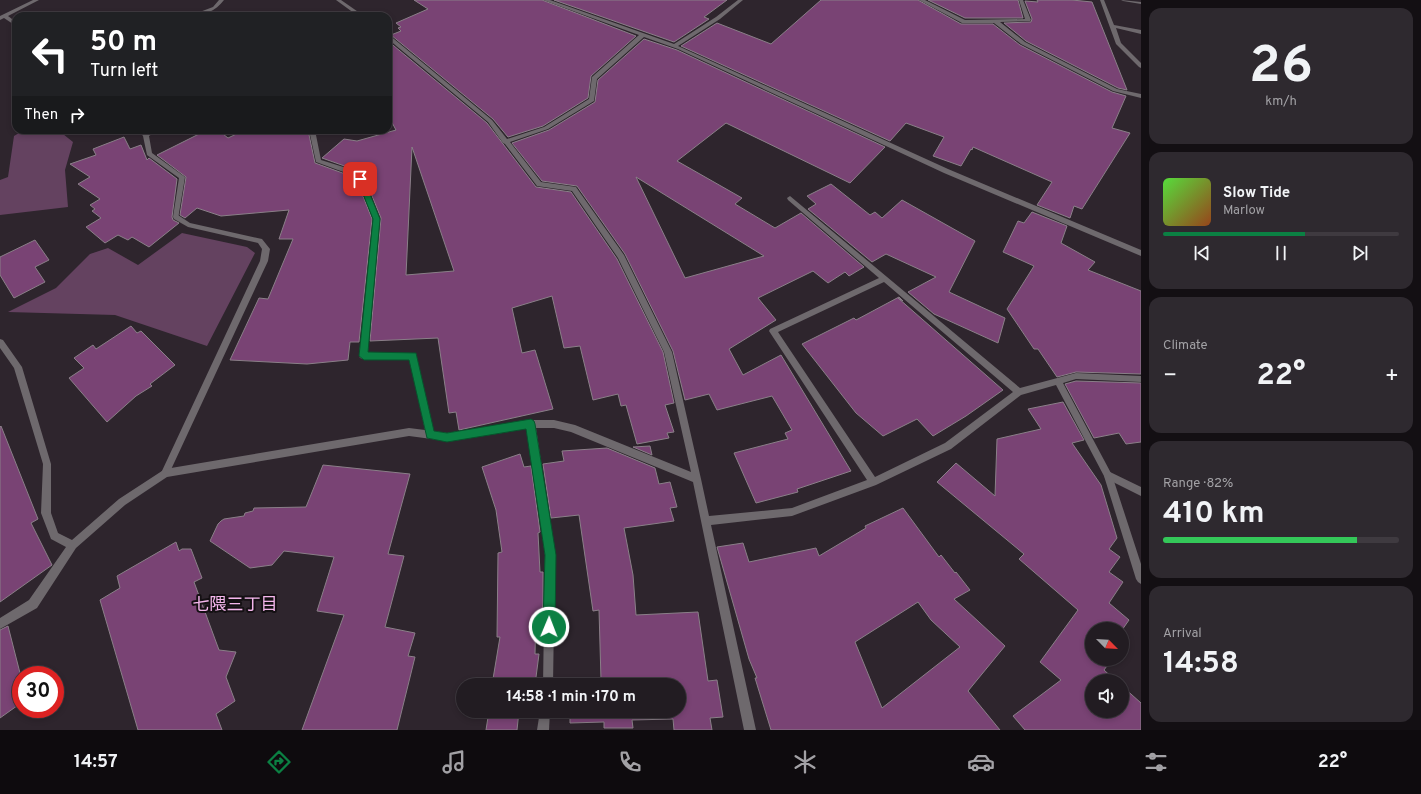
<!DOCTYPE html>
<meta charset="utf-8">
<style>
body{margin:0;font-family:Overpass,"Noto Sans JP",sans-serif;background:#2e292f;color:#f1f3f6;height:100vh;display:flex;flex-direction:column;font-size:15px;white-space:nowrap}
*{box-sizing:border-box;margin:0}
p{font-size:13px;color:#a2a1a5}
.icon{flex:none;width:22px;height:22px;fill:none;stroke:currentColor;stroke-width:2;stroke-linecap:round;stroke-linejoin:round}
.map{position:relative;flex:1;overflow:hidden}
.details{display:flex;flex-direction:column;gap:8px;padding:8px;background:#130f13;width:280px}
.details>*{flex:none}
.guide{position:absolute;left:12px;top:12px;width:380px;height:122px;border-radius:12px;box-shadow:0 2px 6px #0003,0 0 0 1px #3f3a40;background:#202124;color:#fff;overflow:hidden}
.needle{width:26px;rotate:114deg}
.fabs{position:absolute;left:1085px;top:622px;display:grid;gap:8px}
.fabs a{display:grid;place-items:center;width:44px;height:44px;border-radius:50%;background:#221c22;box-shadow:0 2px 6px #0003,0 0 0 1px #3f3a40;font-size:20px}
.speed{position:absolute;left:12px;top:666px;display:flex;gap:8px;font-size:20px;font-weight:700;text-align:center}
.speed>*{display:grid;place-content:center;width:52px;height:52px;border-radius:50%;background:#221c22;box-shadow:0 2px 6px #0003,0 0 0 1px #3f3a40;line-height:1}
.speed .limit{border:6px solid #d22;background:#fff;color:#111}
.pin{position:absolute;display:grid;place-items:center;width:34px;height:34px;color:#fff;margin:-17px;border-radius:8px;box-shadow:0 2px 6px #0006}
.me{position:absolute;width:44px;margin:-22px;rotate:1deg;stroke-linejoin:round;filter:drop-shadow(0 0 3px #0008)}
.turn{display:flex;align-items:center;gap:14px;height:84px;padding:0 12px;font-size:18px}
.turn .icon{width:52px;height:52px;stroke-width:2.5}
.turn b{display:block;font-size:28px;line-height:34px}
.then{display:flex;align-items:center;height:38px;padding:0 12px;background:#0003;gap:8px;font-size:15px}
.big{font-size:30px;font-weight:700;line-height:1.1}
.details .widget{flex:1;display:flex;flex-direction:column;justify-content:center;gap:6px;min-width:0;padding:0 14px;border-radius:12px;background:#2e292f}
.details .dial{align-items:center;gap:0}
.dial b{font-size:52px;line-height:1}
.song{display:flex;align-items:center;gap:12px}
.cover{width:48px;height:48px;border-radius:6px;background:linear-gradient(135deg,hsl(110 70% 55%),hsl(20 70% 35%))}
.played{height:4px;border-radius:2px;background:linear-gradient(90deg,#0b8043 60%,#3f3a40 60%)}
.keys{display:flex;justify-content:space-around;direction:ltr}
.heat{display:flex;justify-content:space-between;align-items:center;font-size:22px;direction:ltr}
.charge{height:6px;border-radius:3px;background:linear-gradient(90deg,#34c759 82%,#3f3a40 0)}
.trip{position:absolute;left:456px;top:678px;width:230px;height:40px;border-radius:20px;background:#221c22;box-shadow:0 2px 6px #0003,0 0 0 1px #3f3a40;font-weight:700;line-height:40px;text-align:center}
.menu{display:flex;height:64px;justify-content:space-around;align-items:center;background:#0e0b0e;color:#a2a1a5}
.menu .icon{width:28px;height:28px}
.menu .on{color:#0b8043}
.menu b{font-size:18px;color:#f1f3f6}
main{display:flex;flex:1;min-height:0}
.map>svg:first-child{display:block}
.green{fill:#644260}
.building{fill:#794374;stroke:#8a7f88;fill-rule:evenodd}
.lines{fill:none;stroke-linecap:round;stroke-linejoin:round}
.service{fill:#6e696d;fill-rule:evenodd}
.minor{fill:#6e696d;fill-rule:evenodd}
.route{fill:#0b8043;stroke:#07532c}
.labels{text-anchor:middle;stroke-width:4;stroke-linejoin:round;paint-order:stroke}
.near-neighbourhood-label{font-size:17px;fill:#f4b6ec;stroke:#141013}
</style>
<main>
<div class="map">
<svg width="1141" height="730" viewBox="0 0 1141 730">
<rect width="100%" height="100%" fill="#2e252d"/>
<g class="green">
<polygon points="24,130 58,130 73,142 65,170 68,207 0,215 0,180 8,177 14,136"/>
<polygon points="182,233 247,247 255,253 207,346 115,315 8,312 56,288 90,254 108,248 138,265"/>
</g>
<g class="building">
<polygon points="414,0 542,0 636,36 591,76 588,98 543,126 508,137 493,119 391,35 401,31 398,28 401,27 396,23 428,9"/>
<polygon points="554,0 727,0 704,17 709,19 674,42"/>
<polygon points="821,0 918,0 961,24 993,24 1020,45 1112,92 1126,96 1112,128 1130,133 1082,209 1074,206 1070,218 1037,205 1052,182 973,147 972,150 971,149 961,166 933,156 944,137 906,123 890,141 681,46 717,23 771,44"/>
<polygon points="928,0 1018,0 1023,18 965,18"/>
<polygon points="1037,0 1072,0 1092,2 1127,90 1118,88 1026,41 1004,23 1031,22 1032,19 1025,1 1038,2"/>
<path d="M644,39L677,50L885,147L850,183L726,123L677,161L742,198L735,204L775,228L801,213L864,267L849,276L845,272L828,283L813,271L758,298L776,320L729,349L743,375L781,355L851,471L797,489L798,492L756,503L734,453L788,439L785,433L792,430L772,396L717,410L709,394L685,400L673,351L625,254L577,186L542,181L512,143L549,130L595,102L598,80ZM636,177L764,256L685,278Z"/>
<path d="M388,41L487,123L536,187L571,192L617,259L663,352L674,403L665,405L674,432L667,433L669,438L637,444L626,405L621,406L618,394L593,400L580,346L564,348L552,296L512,308L522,353L535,350L553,409L459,430L456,412L449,413L438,338L370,341L381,218L364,176L353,169L322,158L344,139L357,141L396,130L388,115ZM412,147L454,271L406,275Z"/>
<polygon points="207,130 218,130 228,138 245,130 308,130 315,163 348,175 357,181 372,219 359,342 350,342 348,360 307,364 230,360 259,298 268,299 293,239 279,239 289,210 221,216 197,208 185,218 180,215 186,177 157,155"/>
<polygon points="124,137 130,149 141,145 147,160 149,158 177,179 172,217 173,220 179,223 149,247 132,237 128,240 118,235 105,243 86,227 101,218 92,211 95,209 90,205 100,199 78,184 90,177 70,164 96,155 93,149"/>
<polygon points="831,184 870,215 875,212 882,218 902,200 975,241 949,292 1005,318 998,343 934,314 908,292 936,277 886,254 872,262 808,209 816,204 807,196"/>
<polygon points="1032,212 1067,226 1061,243 1095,262 1088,270 1141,291 1141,374 1076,372 1057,377 1038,349 1034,349 1007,309 1034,266 1003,252 1018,221 1024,223"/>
<polygon points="35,240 49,260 35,267 45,282 14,298 0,275 0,257"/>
<polygon points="899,297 903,301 898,298 1003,390 966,416 933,436 917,419 883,436 856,413 802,344 854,318 856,320"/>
<polygon points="131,326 137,333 141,331 175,365 150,384 152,386 136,396 107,422 69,378 84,368 74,358 93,345 96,349"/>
<polygon points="1076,381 1141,383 1141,442 1126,444 1119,433 1094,438 1065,384"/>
<polygon points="1063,402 1084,440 1072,443 1101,485 1117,538 1109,549 1120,557 1109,572 1123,582 1109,603 1129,620 1122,630 1122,629 1092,629 1092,659 1112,659 1104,670 1116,681 1092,681 1092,711 1122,711 1122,686 1141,703 1141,730 1025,730 1013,716 1061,680 1040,662 1078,610 1019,559 1024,554 937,482 956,463 995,496 997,439 1041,429 1028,409"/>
<polygon points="1,426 38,519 31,523 52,565 0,602 0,427"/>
<polygon points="650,446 652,455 633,447"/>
<polygon points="607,448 655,468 659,484 670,482 677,507 670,508 674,521 624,528 633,575 636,615 698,612 708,681 717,680 723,717 710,718 712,730 674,730 673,719 632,720 633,728 604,728 604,722 570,723 570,711 679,711 679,685 570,685 570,683 582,683 584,680 601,680 599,610 593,611 579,515 551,518 543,464 564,461 562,451"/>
<polygon points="520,454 524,467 531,466 540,532 538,533 540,572 543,572 543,602 542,611 536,611 535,654 539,654 535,685 492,685 500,637 497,637 498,553 502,552 496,510 482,467"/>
<polygon points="323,465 410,474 388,554 404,556 385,627 415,633 408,656 415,657 397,730 302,730 344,615 317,611 334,557 284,551 272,565 250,568 210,541 218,524 221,521 224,519 244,516 245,513 253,511 254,508 306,507"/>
<path d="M903,508L939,557L941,555L955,573L956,572L970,590L954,599L1005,646L968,691L1000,730H771L755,678H757L749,659L717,547L743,543L749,562L816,548L819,556L866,528L865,526ZM918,602L931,620L960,647L882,708L855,642Z"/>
<polygon points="176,542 179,551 182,549 191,549 202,578 194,582 219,650 236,652 226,677 235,701 216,714 222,730 138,730 100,600 120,588 117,576"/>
<polygon points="8,626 21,677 21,703 0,718 0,630"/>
<polygon points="489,711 519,711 517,730 486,730"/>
</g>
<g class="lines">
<g class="service">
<path d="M219,0H224C216,11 203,16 189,16L213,7Z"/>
<polygon points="174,215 178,215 190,223 262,239 270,249 268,261 168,476 165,477 162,476 161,473 260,261 262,249 258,243 188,227 174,219"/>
<polygon points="1108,471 1141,487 1141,496 1105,478 1104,475 1105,472"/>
</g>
<g class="minor">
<polygon points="33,0 39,0 8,16 16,22 16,26 4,18 0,20 0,16"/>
<polygon points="336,0 341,0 364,16 358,16"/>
<path d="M543,0H550L674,44L716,17L738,0H743L720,19L678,46L948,169L1141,250V256L944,173L678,49L644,37L597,79L594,101L548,129L510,142L541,182L576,187L624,255L672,352L701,479L709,516L792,508L867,480L769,331L770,329L879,278L788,200L787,198L790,196L1020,388L1076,373L1141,376V382L1076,379L1063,383L1112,475L1141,564V584L1138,582L1136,579L1104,476L1056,385L1021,395L951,449L876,485L792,516L711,525L756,730H744L693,482L571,432L554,428H536L555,555L553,685H543L545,555L527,428L447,441L409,436L167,477L125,505L76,548L37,608L0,629V618L29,600L66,547L51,539L41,513L43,464L14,368L0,348V339L3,340L22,367L51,464V513L58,533L72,540L119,499L165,469L409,428L425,430L410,359H363L360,358L359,356L374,219L358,180L349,174L316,162L309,130H315L321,160L353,170L363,177L380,219L367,353L416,354L433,431L447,433L531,420H554L575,425L691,472L664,352L618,258L572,191L537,186L505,144L503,143L488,122L388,39V34L492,120L507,139L544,127L589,99L592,77L639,35ZM884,282L1013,392L945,443L875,477L778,332Z"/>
<polygon points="919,0 925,0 965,20 1025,19 1019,0 1023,0 1031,20 1030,21 1000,22 1025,42 1117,89 1141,94 1141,98 1113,91 1021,44 994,23 962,23"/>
<polygon points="1100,0 1104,0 1114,25 1141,30 1141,34 1116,28 1121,43 1141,63 1141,68 1139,67 1116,44"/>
<polygon points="1121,0 1141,2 1141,4 1123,1"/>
<polygon points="138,130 145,130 147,132 150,130 158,130 149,136 152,153 185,177 178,219 174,219 173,217 179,178 147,155 143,136"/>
<polygon points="540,711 550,711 549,730 537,730"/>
</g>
</g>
<polygon class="route" points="360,176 364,179 380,219 368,352 416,353 434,431 447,433 531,419 534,421 535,424 556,555 555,627 553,631 549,633 545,631 543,627 545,555 526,429 447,442 427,438 409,360 364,360 359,356 373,219 357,179"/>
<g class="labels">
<g class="near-neighbourhood-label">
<text x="235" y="610">七隈三丁目</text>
</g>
</g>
</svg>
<div class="fabs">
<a><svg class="needle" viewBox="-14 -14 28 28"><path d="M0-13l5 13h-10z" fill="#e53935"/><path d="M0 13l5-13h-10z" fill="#a2a1a5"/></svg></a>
<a><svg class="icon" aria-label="sound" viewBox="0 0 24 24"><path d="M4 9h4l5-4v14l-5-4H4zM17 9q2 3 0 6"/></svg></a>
</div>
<div class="speed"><div class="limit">30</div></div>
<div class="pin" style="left:360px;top:179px;background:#d93025"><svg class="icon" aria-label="arrive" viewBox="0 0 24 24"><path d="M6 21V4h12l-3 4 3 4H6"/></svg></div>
<svg class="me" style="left:549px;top:627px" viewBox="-20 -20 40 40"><circle r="17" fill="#0b8043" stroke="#fff" stroke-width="3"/><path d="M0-11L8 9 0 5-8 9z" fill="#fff"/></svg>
<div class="trip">14:58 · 1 min · 170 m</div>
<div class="guide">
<div class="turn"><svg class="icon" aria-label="left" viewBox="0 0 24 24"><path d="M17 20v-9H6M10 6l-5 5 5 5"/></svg><div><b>50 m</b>Turn left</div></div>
<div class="then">Then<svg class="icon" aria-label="right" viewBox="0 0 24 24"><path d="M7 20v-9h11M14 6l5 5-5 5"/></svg></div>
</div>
</div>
<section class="details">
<div class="widget dial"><b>26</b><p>km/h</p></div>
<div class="widget">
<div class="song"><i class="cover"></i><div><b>Slow Tide</b><p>Marlow</p></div></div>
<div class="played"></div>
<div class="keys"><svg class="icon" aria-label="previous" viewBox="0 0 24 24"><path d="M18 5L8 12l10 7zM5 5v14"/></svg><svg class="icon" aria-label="pause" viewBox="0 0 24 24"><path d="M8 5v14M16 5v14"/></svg><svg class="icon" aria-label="next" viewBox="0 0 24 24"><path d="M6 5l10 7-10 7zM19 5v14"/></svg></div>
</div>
<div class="widget"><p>Climate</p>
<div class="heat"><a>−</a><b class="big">22°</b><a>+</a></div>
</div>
<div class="widget"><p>Range · 82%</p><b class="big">410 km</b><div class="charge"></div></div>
<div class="widget"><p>Arrival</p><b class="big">14:58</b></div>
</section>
</main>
<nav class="menu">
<b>14:57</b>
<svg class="icon on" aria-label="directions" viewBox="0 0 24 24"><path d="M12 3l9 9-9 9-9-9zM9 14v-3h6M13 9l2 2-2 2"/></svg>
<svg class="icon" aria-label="music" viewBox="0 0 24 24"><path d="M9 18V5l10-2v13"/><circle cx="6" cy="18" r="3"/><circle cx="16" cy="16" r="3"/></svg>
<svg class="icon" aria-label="phone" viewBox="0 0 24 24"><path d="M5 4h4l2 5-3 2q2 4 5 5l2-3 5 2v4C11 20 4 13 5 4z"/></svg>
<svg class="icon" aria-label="climate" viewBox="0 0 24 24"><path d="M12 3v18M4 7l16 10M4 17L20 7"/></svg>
<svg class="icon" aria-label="car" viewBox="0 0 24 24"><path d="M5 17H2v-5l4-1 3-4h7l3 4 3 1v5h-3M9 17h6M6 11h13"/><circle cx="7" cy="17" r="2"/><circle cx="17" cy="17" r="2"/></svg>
<svg class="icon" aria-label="filters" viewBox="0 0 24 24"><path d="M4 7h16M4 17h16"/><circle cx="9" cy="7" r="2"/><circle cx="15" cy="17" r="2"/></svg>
<b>22°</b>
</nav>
